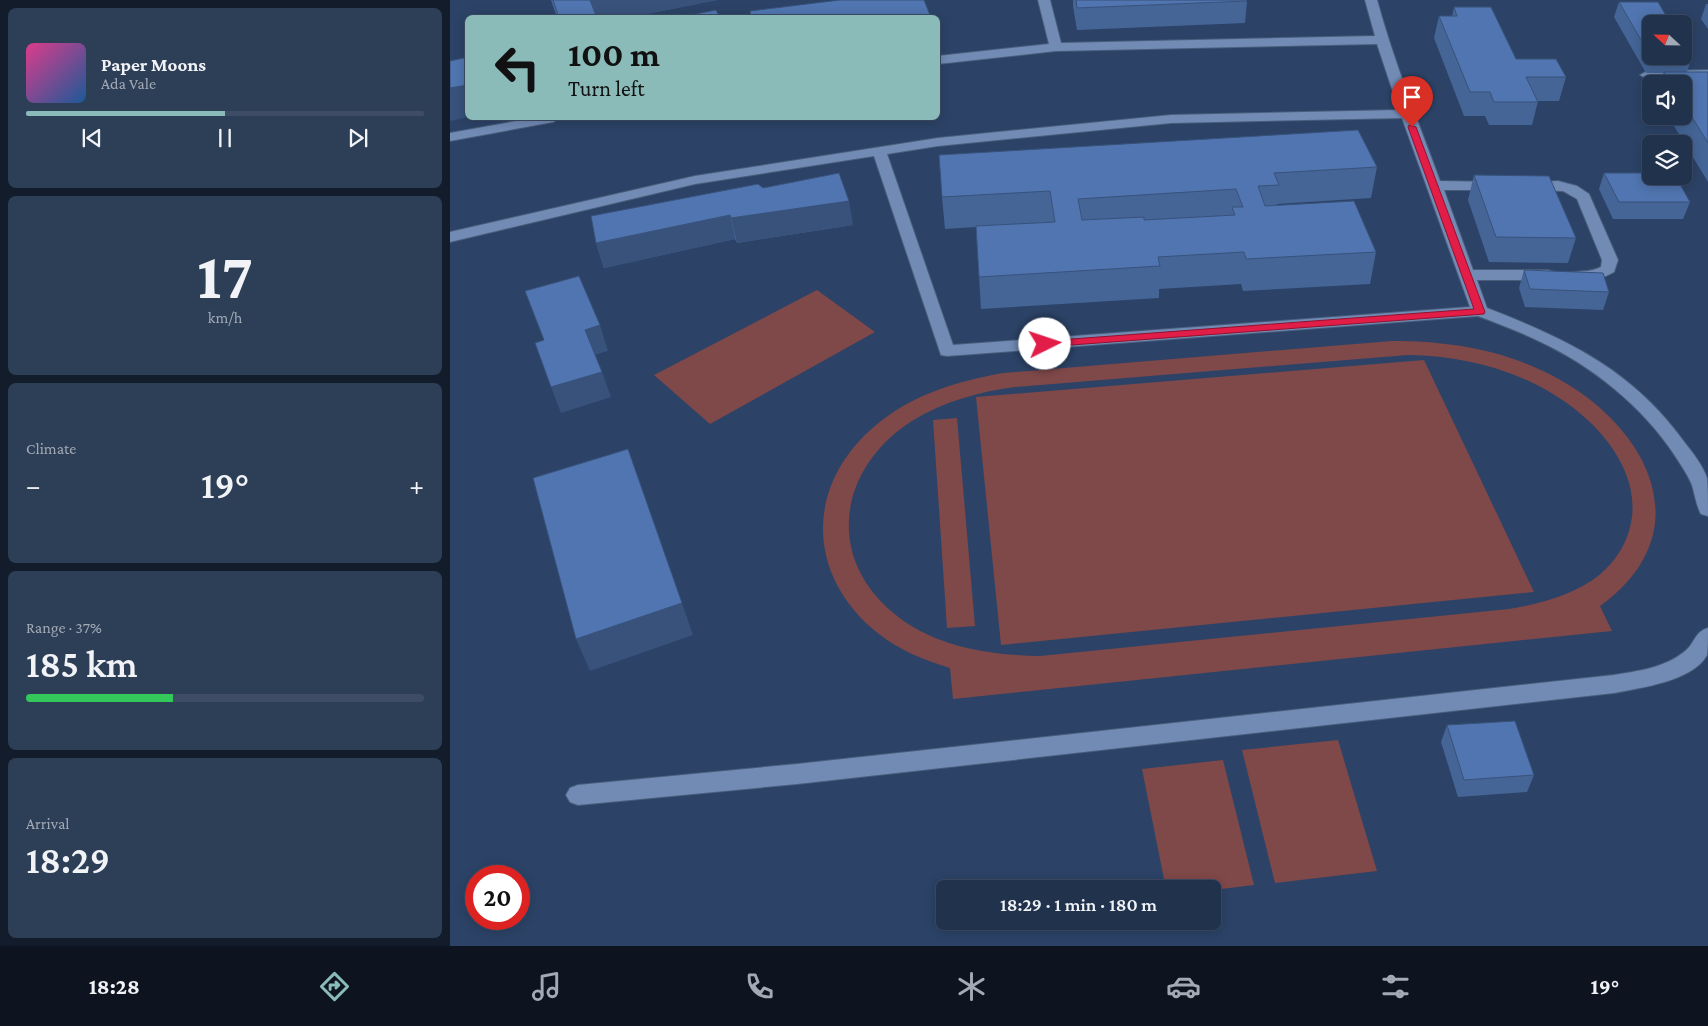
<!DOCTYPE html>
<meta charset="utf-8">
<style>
body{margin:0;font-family:"Crimson Pro",serif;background:#2d3e57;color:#f1f3f6;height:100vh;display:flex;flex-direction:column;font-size:19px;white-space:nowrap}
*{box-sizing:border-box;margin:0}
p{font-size:16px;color:#a2aab6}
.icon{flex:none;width:28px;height:28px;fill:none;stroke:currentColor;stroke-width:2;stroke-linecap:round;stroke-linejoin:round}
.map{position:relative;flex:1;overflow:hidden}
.sheet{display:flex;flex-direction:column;gap:8px;padding:8px;background:#121c2a;width:450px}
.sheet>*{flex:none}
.top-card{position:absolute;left:15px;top:15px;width:475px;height:105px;border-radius:8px;box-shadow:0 2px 12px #0003,0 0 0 1px #3e4d65;background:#8bbbb9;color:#111;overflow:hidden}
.needle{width:32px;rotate:292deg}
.fabs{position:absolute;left:1192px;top:15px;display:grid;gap:10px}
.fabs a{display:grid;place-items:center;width:50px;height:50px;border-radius:8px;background:#21324d;box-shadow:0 2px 12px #0003,0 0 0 1px #3e4d65;font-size:25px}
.speed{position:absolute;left:15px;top:865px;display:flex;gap:10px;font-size:25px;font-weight:700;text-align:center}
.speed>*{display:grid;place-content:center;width:65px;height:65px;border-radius:50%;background:#21324d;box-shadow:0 2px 12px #0003,0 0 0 1px #3e4d65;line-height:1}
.speed .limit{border:8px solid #d22;background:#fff;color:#111}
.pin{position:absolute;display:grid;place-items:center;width:42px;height:42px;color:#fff;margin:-51px -21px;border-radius:50% 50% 50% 0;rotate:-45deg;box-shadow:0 0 5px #0007}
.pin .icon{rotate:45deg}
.me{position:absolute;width:55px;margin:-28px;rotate:86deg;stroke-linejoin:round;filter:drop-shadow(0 0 4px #0008)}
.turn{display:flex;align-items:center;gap:18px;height:105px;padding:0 20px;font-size:22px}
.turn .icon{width:65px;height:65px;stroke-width:2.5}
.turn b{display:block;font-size:35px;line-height:42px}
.big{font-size:38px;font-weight:600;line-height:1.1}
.sheet .card{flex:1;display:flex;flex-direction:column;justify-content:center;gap:8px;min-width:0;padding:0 18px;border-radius:8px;background:#2d3e57}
.sheet .dial{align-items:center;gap:0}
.dial b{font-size:65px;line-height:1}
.song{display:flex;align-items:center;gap:15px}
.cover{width:60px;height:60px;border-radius:8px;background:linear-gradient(135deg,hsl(330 70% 55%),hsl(210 70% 35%))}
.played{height:5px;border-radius:2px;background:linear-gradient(90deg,#8bbbb9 50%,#3e4d65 50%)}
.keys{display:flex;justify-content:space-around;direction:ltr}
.heat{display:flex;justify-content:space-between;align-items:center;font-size:28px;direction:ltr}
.charge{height:8px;border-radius:4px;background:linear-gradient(90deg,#34c759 37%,#3e4d65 0)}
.trip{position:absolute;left:486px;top:880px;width:285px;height:50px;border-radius:8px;background:#21324d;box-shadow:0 2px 12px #0003,0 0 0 1px #3e4d65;font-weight:600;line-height:50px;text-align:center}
.tab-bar{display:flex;height:80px;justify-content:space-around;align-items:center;background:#0d141f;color:#a2aab6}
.tab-bar .icon{width:35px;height:35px}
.tab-bar .selected{color:#8bbbb9}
.tab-bar b{font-size:22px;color:#f1f3f6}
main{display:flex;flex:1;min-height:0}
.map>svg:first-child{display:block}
.green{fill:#7f4849;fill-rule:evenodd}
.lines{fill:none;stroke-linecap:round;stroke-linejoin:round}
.lane-casing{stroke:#4a5e7c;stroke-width:2}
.lane{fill:#718bb4;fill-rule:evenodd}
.wall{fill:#456597}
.shaded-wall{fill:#38527b}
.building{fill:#5075b0;stroke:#38527b;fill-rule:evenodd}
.route{fill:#e11d48;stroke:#92132f}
</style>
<main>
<section class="sheet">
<div class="card">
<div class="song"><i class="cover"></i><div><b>Paper Moons</b><p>Ada Vale</p></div></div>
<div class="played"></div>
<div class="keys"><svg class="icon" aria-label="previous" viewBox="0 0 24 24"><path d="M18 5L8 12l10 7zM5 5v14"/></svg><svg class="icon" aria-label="pause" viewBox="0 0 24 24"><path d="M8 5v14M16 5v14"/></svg><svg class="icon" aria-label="next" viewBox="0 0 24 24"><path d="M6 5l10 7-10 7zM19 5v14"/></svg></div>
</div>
<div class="card dial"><b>17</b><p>km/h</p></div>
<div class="card"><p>Climate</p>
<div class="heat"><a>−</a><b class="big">19°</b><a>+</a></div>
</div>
<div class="card"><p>Range · 37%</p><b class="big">185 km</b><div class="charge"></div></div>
<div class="card"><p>Arrival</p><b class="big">18:29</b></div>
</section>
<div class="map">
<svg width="1258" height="946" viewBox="0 0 1258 946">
<rect width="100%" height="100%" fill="#2c4367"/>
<g class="green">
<polygon points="367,290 425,332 260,424 204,375"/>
<path d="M942,341C994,341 1045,348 1093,371C1192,417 1258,528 1150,606L1162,631L503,699L500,668C475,660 450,651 429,634C353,574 355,480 431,421C467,393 509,381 553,373ZM958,355C1009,356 1059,367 1103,394C1153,424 1203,483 1174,544C1167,558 1155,572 1141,581C1116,597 1089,604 1059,609L590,656C538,655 482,647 441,611C374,553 391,466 462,421C494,401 529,392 565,387Z"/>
<polygon points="974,360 1084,592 551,645 526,397"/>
<polygon points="507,418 525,626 497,628 483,420"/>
<polygon points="888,740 927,871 825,883 792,750"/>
<polygon points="773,760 804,885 763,890 716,889 692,769"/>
</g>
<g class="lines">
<g class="lane-casing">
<g id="lane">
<path d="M588,0H600L611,43L925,36L915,0H927C944,62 968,121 990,181L1047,182L1052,183L1054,186L1052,189L1047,190H994L1023,270H1098L1104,272L1106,275L1104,278L1098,280H1027L1037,308C1117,339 1183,370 1235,443C1243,453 1253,466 1257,478C1258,488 1258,505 1258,516L1251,514C1246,505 1245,495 1242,485C1239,478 1235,471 1231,465C1200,414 1151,372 1099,346C1076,334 1052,325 1028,316L497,356L491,355L424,156L245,184L0,242V232L245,176L488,138L721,115L949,110L927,44L606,51L488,64V56L599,44ZM952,118L1020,307L503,345L437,154L488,146L721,123Z"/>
<polygon points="1258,70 1258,78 1197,79 1190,75 1197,71"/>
<polygon points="83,118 110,118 103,122 0,141 0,133"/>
<path d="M1108,181L1127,186L1139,194L1168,260L1164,272C1150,280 1136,283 1120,279L1118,276L1120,273C1131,270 1140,273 1151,267L1152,260L1127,199L1113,191L1079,190L1074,189L1072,186L1074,183Z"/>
<path d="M1258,628C1258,636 1258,648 1257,655C1243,681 1190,688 1164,693L347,784L128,805L120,802L116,795L120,788L128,785L347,764L1164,675C1188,671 1214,668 1234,652C1245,644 1244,632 1258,628Z"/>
</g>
</g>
<use href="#lane" class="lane"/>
</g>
<g class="wall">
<polygon points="101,0 267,0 176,18 107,18"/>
<polygon points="623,0 796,0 797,1 795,23 627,30 623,6"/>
<polygon points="1169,2 1242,57 1237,72 1258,72 1258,182 1218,116 1234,116 1234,84 1210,84 1213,73 1196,73 1164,17"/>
<polygon points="1256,4 1258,4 1258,29 1251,19"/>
<polygon points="1004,7 1066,59 1116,77 1109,101 1088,101 1082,125 1039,125 1035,116 1014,116 984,38 989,16 1002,16"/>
<polygon points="908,130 927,167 921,198 827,204 827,205 926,252 920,284 793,291 791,284 709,289 709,298 531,309 526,227 495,229 492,197"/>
<polygon points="1154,173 1204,179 1240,202 1233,219 1163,219 1149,189"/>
<polygon points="1024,175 1126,238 1118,263 1039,262 1018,200"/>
<polygon points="313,188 403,225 287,243 285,239 154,268 146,243"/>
<polygon points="1074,270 1159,292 1153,310 1075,307 1069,288"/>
<polygon points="997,725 1084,775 1077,792 1008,797 991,742"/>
</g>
<g class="shaded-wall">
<polygon points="139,0 267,0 176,18 144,18"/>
<polygon points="480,15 480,18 461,18"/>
<polygon points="18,85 18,117 0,121 0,88"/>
<polygon points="399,201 403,225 287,243 281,218"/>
<polygon points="280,215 285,239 154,268 146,243"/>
<polygon points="150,325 158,351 144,355 135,330"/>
<polygon points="152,372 161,397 111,413 101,387"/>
<polygon points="232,603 243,635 140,671 126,639"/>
</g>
<g class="building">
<polygon points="103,0 140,0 147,18 109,18"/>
<polygon points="390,0 474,0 480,15 461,18 301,18 300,11"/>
<polygon points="626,0 796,0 797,1 627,8"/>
<polygon points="1169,2 1208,2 1221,24 1201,24 1201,56 1234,56 1234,43 1242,57 1201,57"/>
<polygon points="1004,7 1041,7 1066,59 1106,59 1116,77 1076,77 1088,102 1044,102 1040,92 1020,92 989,16 1007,16"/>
<polygon points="266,10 270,18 225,18"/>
<polygon points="18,57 18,85 0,88 0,61"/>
<polygon points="1214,72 1258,72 1258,143 1234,104 1234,84 1221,84"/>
<path d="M908,130L927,167L824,173L829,185L808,186L815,206L904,201L926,252L796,259L794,252L708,257L710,266L529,277L526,226L605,222L600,191L492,197L489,155ZM786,189L793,207H782L785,215L694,220V217L632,220L628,199Z"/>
<polygon points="389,173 399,201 281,218 280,215 146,243 141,216 308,184 313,188"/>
<polygon points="1154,173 1200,173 1204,179 1227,179 1240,202 1169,202"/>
<polygon points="1024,175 1099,176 1126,238 1046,237"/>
<polygon points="1074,270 1153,273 1159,292 1080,289"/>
<polygon points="129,276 150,325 135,330 152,372 101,387 85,343 94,340 75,291"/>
<polygon points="178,449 232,603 126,639 83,478"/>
<polygon points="1065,721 1084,775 1014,780 997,725"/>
</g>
<polygon class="route" points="959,125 966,127 1035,312 1034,314 595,347 590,344 595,341 1024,309 958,127"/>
</svg>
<div class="fabs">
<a><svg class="needle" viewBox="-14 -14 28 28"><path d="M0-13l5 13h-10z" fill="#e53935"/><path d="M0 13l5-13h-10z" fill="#a2aab6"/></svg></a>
<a><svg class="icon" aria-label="sound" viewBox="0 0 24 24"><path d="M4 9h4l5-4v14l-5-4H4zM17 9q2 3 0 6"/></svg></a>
<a><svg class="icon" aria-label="layers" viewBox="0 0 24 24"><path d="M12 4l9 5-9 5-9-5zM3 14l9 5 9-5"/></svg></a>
</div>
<div class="speed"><div class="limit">20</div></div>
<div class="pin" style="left:962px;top:127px;background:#d93025"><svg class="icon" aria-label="arrive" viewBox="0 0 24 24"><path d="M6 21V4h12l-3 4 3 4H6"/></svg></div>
<svg class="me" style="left:595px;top:344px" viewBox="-20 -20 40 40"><circle r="19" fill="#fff"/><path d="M0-13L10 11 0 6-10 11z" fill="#e11d48"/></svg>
<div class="trip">18:29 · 1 min · 180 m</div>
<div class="top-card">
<div class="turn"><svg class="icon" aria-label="left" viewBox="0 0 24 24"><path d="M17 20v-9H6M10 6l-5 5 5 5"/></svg><div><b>100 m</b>Turn left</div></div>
</div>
</div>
</main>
<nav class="tab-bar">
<b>18:28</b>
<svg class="icon selected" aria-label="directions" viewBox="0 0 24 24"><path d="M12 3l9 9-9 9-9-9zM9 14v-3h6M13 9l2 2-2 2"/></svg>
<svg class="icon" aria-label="music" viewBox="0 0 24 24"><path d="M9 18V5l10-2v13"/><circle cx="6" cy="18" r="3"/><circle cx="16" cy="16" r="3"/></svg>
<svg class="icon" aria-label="phone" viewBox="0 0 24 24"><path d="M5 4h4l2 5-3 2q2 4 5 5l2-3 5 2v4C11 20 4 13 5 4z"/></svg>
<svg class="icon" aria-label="climate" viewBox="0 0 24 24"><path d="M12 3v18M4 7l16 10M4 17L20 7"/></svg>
<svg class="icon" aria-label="car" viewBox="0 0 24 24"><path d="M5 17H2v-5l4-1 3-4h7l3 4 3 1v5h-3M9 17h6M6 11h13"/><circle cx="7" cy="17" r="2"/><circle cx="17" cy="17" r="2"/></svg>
<svg class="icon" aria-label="filters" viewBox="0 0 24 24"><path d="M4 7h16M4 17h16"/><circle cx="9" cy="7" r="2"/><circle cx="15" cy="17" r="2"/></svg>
<b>19°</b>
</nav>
